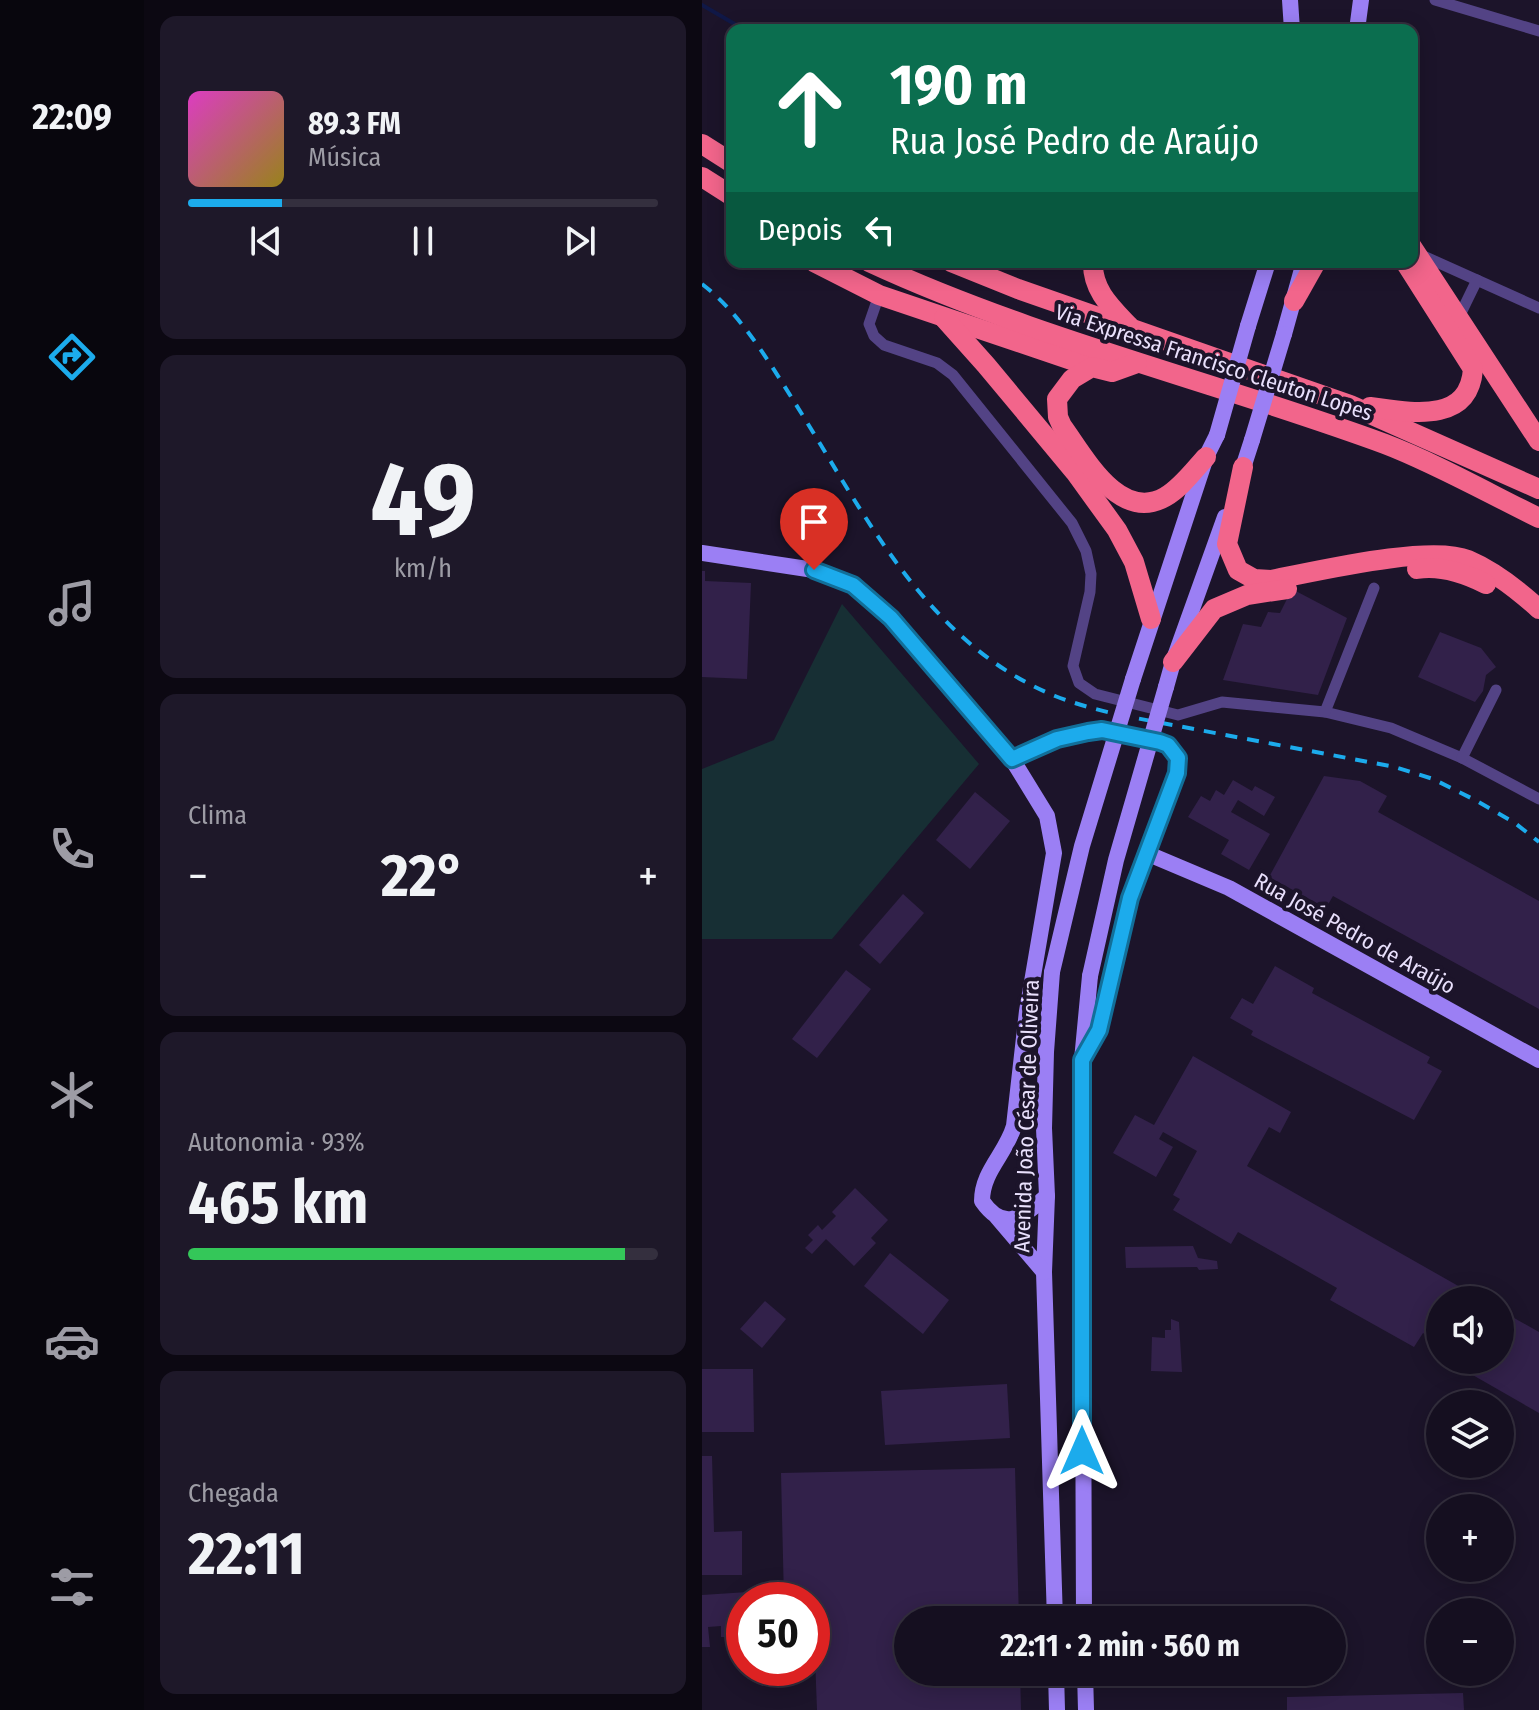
<!DOCTYPE html>
<html lang="pt">
<meta charset="utf-8">
<style>
body{margin:0;font-family:"Fira Sans Condensed",sans-serif;background:#1e1829;color:#f1f3f6;height:100vh;display:flex;flex-direction:column;font-size:30px;white-space:nowrap}
*{box-sizing:border-box;margin:0}
p{font-size:26px;color:#9d9ca5}
.icon{flex:none;width:44px;height:44px;fill:none;stroke:currentColor;stroke-width:2;stroke-linecap:round;stroke-linejoin:round}
.map{position:relative;flex:1;overflow:hidden}
.drawer{display:flex;flex-direction:column;gap:16px;padding:16px;background:#0c0812;width:558px}
.drawer>*{flex:none}
.guide{position:absolute;left:24px;top:24px;width:692px;height:244px;border-radius:16px;box-shadow:0 4px 20px #0003,0 0 0 2px #342f3e;background:#0b6e4f;color:#fff;overflow:hidden}
.buttons{position:absolute;left:724px;top:1286px;display:grid;gap:16px}
.buttons a{display:grid;place-items:center;width:88px;height:88px;border-radius:50%;background:#150f20;box-shadow:0 4px 20px #0003,0 0 0 2px #342f3e;font-size:40px}
.speed{position:absolute;left:24px;top:1582px;display:flex;gap:16px;font-size:40px;font-weight:700;text-align:center}
.speed>*{display:grid;place-content:center;width:104px;height:104px;border-radius:50%;background:#150f20;box-shadow:0 4px 20px #0003,0 0 0 2px #342f3e;line-height:1}
.speed .limit{border:12px solid #d22;background:#fff;color:#111}
.pin{position:absolute;display:grid;place-items:center;width:68px;height:68px;color:#fff;margin:-82px -34px;border-radius:50% 50% 50% 0;rotate:-45deg;box-shadow:0 0 8px #0007}
.pin .icon{rotate:45deg}
.me{position:absolute;width:88px;margin:-44px;rotate:0deg;stroke-linejoin:round;filter:drop-shadow(0 0 6px #0008)}
.turn{display:flex;align-items:center;gap:28px;height:168px;padding:0 32px;font-size:36px}
.turn .icon{width:104px;height:104px;stroke-width:2.5}
.turn b{display:block;font-size:56px;line-height:68px}
.then{display:flex;align-items:center;height:76px;padding:0 32px;background:#0003;gap:16px;font-size:30px}
.big{font-size:60px;font-weight:700;line-height:1.1}
.drawer .tile{flex:1;display:flex;flex-direction:column;justify-content:center;gap:12px;min-width:0;padding:0 28px;border-radius:16px;background:#1e1829}
.drawer .dial{align-items:center;gap:0}
.dial b{font-size:104px;line-height:1}
.song{display:flex;align-items:center;gap:24px}
.cover{width:96px;height:96px;border-radius:12px;background:linear-gradient(135deg,hsl(310 70% 55%),hsl(50 70% 35%))}
.played{height:8px;border-radius:4px;background:linear-gradient(90deg,#1cabec 20%,#342f3e 20%)}
.keys{display:flex;justify-content:space-around;direction:ltr}
.heat{display:flex;justify-content:space-between;align-items:center;font-size:44px;direction:ltr}
.charge{height:12px;border-radius:6px;background:linear-gradient(90deg,#34c759 93%,#342f3e 0)}
.trip{position:absolute;left:192px;top:1606px;width:452px;height:80px;border-radius:40px;background:#150f20;box-shadow:0 4px 20px #0003,0 0 0 2px #342f3e;font-weight:700;line-height:80px;text-align:center}
main{display:flex;flex:1;min-height:0}
.tab-bar{display:flex;flex-direction:column;width:144px;justify-content:space-around;align-items:center;background:#08060d;color:#9d9ca5}
.tab-bar .icon{width:56px;height:56px}
.tab-bar .selected{color:#1cabec}
.tab-bar b{font-size:36px;color:#f1f3f6}
.map>svg:first-child{display:block}
.green{fill:#172f34}
.lines{fill:none;stroke-linecap:round;stroke-linejoin:round}
.stream{stroke:#101847;stroke-width:4}
.building{fill:#32214a}
.street{stroke:#534385;stroke-width:11}
.secondary{stroke:#9b7ff4;stroke-width:16}
.highway{stroke:#f2658b;stroke-width:20}
.rail{stroke:#1cabec;stroke-width:4;stroke-dasharray:12 10;stroke-linecap:butt}
.secondary-bridge{stroke:#9b7ff4;stroke-width:16}
.route-casing{stroke:#126f99;stroke-width:20}
.route{stroke:#1cabec;stroke-width:14}
.labels{text-anchor:middle;stroke-width:8;stroke-linejoin:round;paint-order:stroke}
.street-label{font-size:22px;fill:#e9e0fc;stroke:#1c142a}
</style>
<main>
<nav class="tab-bar">
<b>22:09</b>
<svg class="icon selected" aria-label="directions" viewBox="0 0 24 24"><path d="M12 3l9 9-9 9-9-9zM9 14v-3h6M13 9l2 2-2 2"/></svg>
<svg class="icon" aria-label="music" viewBox="0 0 24 24"><path d="M9 18V5l10-2v13"/><circle cx="6" cy="18" r="3"/><circle cx="16" cy="16" r="3"/></svg>
<svg class="icon" aria-label="phone" viewBox="0 0 24 24"><path d="M5 4h4l2 5-3 2q2 4 5 5l2-3 5 2v4C11 20 4 13 5 4z"/></svg>
<svg class="icon" aria-label="climate" viewBox="0 0 24 24"><path d="M12 3v18M4 7l16 10M4 17L20 7"/></svg>
<svg class="icon" aria-label="car" viewBox="0 0 24 24"><path d="M5 17H2v-5l4-1 3-4h7l3 4 3 1v5h-3M9 17h6M6 11h13"/><circle cx="7" cy="17" r="2"/><circle cx="17" cy="17" r="2"/></svg>
<svg class="icon" aria-label="filters" viewBox="0 0 24 24"><path d="M4 7h16M4 17h16"/><circle cx="9" cy="7" r="2"/><circle cx="15" cy="17" r="2"/></svg>
</nav>
<section class="drawer">
<div class="tile">
<div class="song"><i class="cover"></i><div><b>89.3 FM</b><p>Música</p></div></div>
<div class="played"></div>
<div class="keys"><svg class="icon" aria-label="previous" viewBox="0 0 24 24"><path d="M18 5L8 12l10 7zM5 5v14"/></svg><svg class="icon" aria-label="pause" viewBox="0 0 24 24"><path d="M8 5v14M16 5v14"/></svg><svg class="icon" aria-label="next" viewBox="0 0 24 24"><path d="M6 5l10 7-10 7zM19 5v14"/></svg></div>
</div>
<div class="tile dial"><b>49</b><p>km/h</p></div>
<div class="tile"><p>Clima</p>
<div class="heat"><a>−</a><b class="big">22°</b><a>+</a></div>
</div>
<div class="tile"><p>Autonomia · 93%</p><b class="big">465 km</b><div class="charge"></div></div>
<div class="tile"><p>Chegada</p><b class="big">22:11</b></div>
</section>
<div class="map">
<svg width="837" height="1710" viewBox="0 0 837 1710">
<rect width="100%" height="100%" fill="#1c142a"/>
<polygon class="green" points="140,604 277,764 130,939 0,939 0,769 72,740"/>
<g class="lines">
<polyline class="stream" points="0,5 43,30"/>
</g>
<g class="building">
<polygon points="0,571 3,571 3,581 49,583 45,679 0,677"/>
<polygon points="590,589 645,618 616,695 521,680 541,624 559,627 566,612 578,613"/>
<polygon points="738,632 779,648 794,667 784,675 781,691 773,702 716,677"/>
<polygon points="622,776 658,781 685,796 676,812 837,901 837,1009 631,896 624,908 567,877"/>
<polygon points="531,780 550,791 553,786 573,797 562,816 536,800 529,812 568,834 547,870 519,854 527,840 486,817 499,796 508,801 514,790 522,795"/>
<polygon points="273,792 308,821 268,869 234,840"/>
<polygon points="201,894 222,913 178,964 157,945"/>
<polygon points="573,966 612,988 610,993 728,1057 725,1063 740,1071 712,1120 549,1035 551,1031 528,1018 540,998 551,1004"/>
<polygon points="144,970 169,989 115,1058 90,1039"/>
<polygon points="491,1056 589,1112 578,1133 567,1127 545,1166 781,1300 738,1300 738,1343 721,1333 712,1347 628,1300 635,1288 536,1232 529,1244 471,1210 478,1199 471,1195 495,1151 461,1132 457,1139 471,1147 454,1177 411,1153 433,1115 452,1125"/>
<polygon points="153,1188 186,1220 169,1238 174,1243 152,1266 124,1239 110,1254 103,1248 111,1240 106,1235 116,1225 120,1230 134,1216 130,1212"/>
<polygon points="491,1246 496,1258 515,1261 516,1269 497,1270 495,1267 424,1268 423,1247"/>
<polygon points="188,1253 247,1300 221,1334 162,1286"/>
<polygon points="63,1301 84,1319 60,1348 38,1329"/>
<polygon points="798,1310 837,1332 837,1413 755,1366 758,1360 798,1360"/>
<polygon points="469,1319 477,1322 480,1372 449,1371 450,1337 463,1338 463,1330 469,1330"/>
<polygon points="0,1369 51,1369 52,1432 0,1432"/>
<polygon points="305,1384 308,1438 183,1445 179,1391"/>
<polygon points="0,1456 10,1456 12,1532 40,1531 40,1575 0,1575"/>
<polygon points="313,1468 317,1620 206,1620 206,1672 318,1672 319,1710 115,1710 113,1657 110,1657 110,1600 82,1600 79,1473"/>
<polygon points="46,1592 46,1600 42,1600 42,1626 36,1626 36,1637 19,1637 19,1626 6,1627 8,1647 0,1647 0,1595"/>
<polygon points="761,1693 762,1710 585,1710 585,1697"/>
</g>
<g class="lines">
<g class="street">
<polyline points="733,0 837,31"/>
<polyline points="717,254 837,308"/>
<polyline points="177,295 167,324 172,336 182,345 235,363 251,375 370,523 384,551 389,574 388,592 371,666 377,683 393,694 476,715 520,702 623,712 689,728 760,758 837,799"/>
<polyline points="756,319 775,280"/>
<polyline points="623,712 672,588"/>
<polyline points="760,758 794,690"/>
</g>
<g class="secondary">
<polyline points="588,0 590,30"/>
<polyline points="655,30 659,0"/>
<polyline points="546,326 566,262"/>
<polyline points="582,334 602,262"/>
<polyline points="538,477 550,440"/>
<path d="M0,553L112,570L151,585L189,618L310,759L345,816L352,853L325,1011L312,1126C304,1154 280,1171 280,1201C303,1234 321,1216 345,1196"/>
<polyline points="431,679 504,457 515,435"/>
<polyline points="464,687 471,662 523,517"/>
<polyline points="310,759 355,739 386,732 400,730 458,742 466,745 476,758 475,773 428,898 397,1030 384,1053"/>
<polyline points="444,853 527,888 837,1060"/>
<polyline points="350,972 344,1052 342,1128 345,1196 342,1272 353,1620"/>
<polyline points="295,1217 342,1272"/>
<polyline points="382,1620 380,1060 388,976"/>
<polyline points="354,1672 355,1710"/>
<polyline points="383,1672 384,1710"/>
</g>
<g class="highway">
<polyline points="0,144 30,163"/>
<polyline points="0,177 30,196"/>
<polyline points="710,247 837,441"/>
<polyline points="112,262 177,295 390,367"/>
<path d="M167,262C333,339 512,381 683,444C733,463 788,494 837,518"/>
<polyline points="249,262 316,289 648,405 837,489"/>
<path d="M391,262C390,290 409,307 427,326"/>
<polyline points="592,301 614,262"/>
<polyline points="242,318 284,365 373,472 415,530 432,562 449,619"/>
<path d="M435,363L410,372L390,367L370,379L355,399L356,417L360,426C382,456 417,523 463,497C479,488 492,470 504,457"/>
<path d="M668,407C707,412 767,425 771,369L703,262"/>
<path d="M541,467L525,544L536,570L552,579L569,580C612,572 728,544 766,560C792,571 816,590 837,609"/>
<path d="M715,569C739,565 764,574 784,584"/>
<polyline points="471,662 512,609 545,595 585,589"/>
</g>
<path class="rail" d="M0,284C39,314 67,362 93,403C163,514 224,643 353,696C376,705 400,711 423,716L693,767L731,779L773,800L813,823L837,842"/>
<g class="secondary-bridge">
<polyline points="515,435 546,326"/>
<polyline points="550,440 582,334"/>
<polyline points="350,972 380,846 431,679"/>
<polyline points="388,976 414,860 464,687"/>
</g>
</g>
<g class="lines">
<g class="route-casing">
<polyline id="route" points="112,570 151,585 189,618 310,759 355,739 386,732 400,730 458,742 466,745 476,758 475,773 428,898 397,1030 380,1060 380,1451"/>
</g>
<use href="#route" class="route"/>
</g>
<g class="labels">
<g class="street-label">
<text transform="translate(512 362) rotate(18)" y="8">Via Expressa Francisco Cleuton Lopes</text>
<text transform="translate(653 933) rotate(29)" y="8">Rua José Pedro de Araújo</text>
<text transform="translate(324 1116) rotate(-88)" y="8">Avenida João César de Oliveira</text>
</g>
</g>
</svg>
<div class="buttons">
<a><svg class="icon" aria-label="sound" viewBox="0 0 24 24"><path d="M4 9h4l5-4v14l-5-4H4zM17 9q2 3 0 6"/></svg></a>
<a><svg class="icon" aria-label="layers" viewBox="0 0 24 24"><path d="M12 4l9 5-9 5-9-5zM3 14l9 5 9-5"/></svg></a>
<a>+</a>
<a>−</a>
</div>
<div class="speed"><div class="limit">50</div></div>
<div class="pin" style="left:112px;top:570px;background:#d93025"><svg class="icon" aria-label="arrive" viewBox="0 0 24 24"><path d="M6 21V4h12l-3 4 3 4H6"/></svg></div>
<svg class="me" style="left:380px;top:1451px" viewBox="-20 -20 40 40"><path d="M0-17L14 15 0 8-14 15z" fill="#1cabec" stroke="#fff" stroke-width="4"/></svg>
<div class="trip">22:11 · 2 min · 560 m</div>
<div class="guide">
<div class="turn"><svg class="icon" aria-label="ahead" viewBox="0 0 24 24"><path d="M12 20V5M6 11l6-6 6 6"/></svg><div><b>190 m</b>Rua José Pedro de Araújo</div></div>
<div class="then">Depois<svg class="icon" aria-label="left" viewBox="0 0 24 24"><path d="M17 20v-9H6M10 6l-5 5 5 5"/></svg></div>
</div>
</div>
</main>
